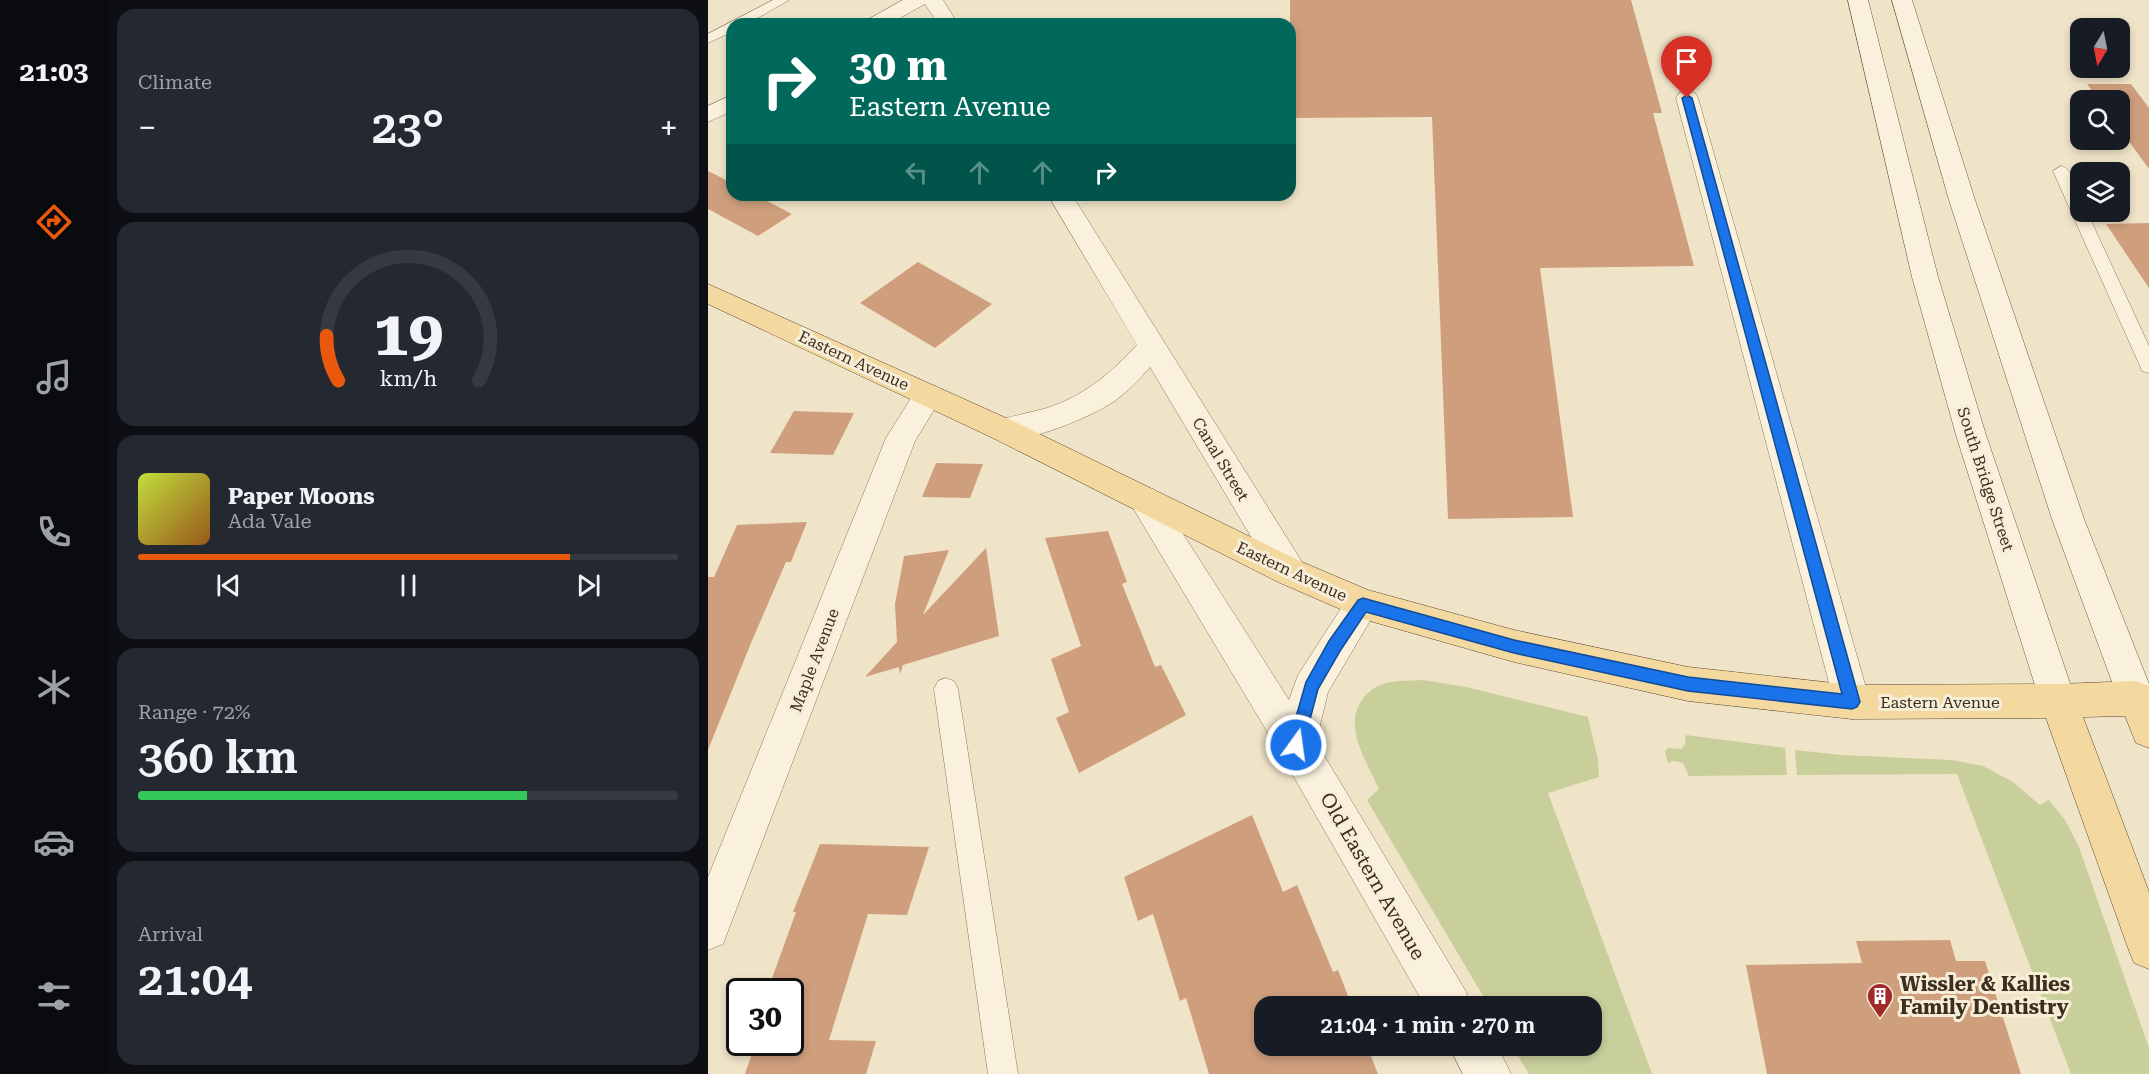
<!DOCTYPE html>
<meta charset="utf-8">
<style>
body{margin:0;font-family:"Roboto Serif",serif;background:#242831;color:#f1f3f6;height:100vh;display:flex;flex-direction:column;font-size:22px;white-space:nowrap}
*{box-sizing:border-box;margin:0}
p{font-size:20px;color:#9ea1a6}
.icon{flex:none;width:33px;height:33px;fill:none;stroke:currentColor;stroke-width:2;stroke-linecap:round;stroke-linejoin:round}
.map{position:relative;flex:1;overflow:hidden}
.details{display:flex;flex-direction:column;gap:9px;padding:9px;background:#0d0f14;width:600px}
.details>*{flex:none}
.hud{position:absolute;left:18px;top:18px;width:570px;height:183px;border-radius:18px;box-shadow:0 3px 9px #0003;background:#00695c;color:#fff;overflow:hidden}
.needle{width:39px;rotate:190deg}
.controls{position:absolute;left:1362px;top:18px;display:grid;gap:12px}
.controls a{display:grid;place-items:center;width:60px;height:60px;border-radius:12px;background:#171b24;box-shadow:0 3px 9px #0003;font-size:30px}
.speed{position:absolute;left:18px;top:978px;display:flex;gap:12px;font-size:30px;font-weight:700;text-align:center}
.speed>*{display:grid;place-content:center;width:78px;height:78px;border-radius:50%;background:#171b24;box-shadow:0 3px 9px #0003;line-height:1}
.speed .limit{border:3px solid #111;border-radius:9px;background:#fff;color:#111}
.pin{position:absolute;display:grid;place-items:center;width:51px;height:51px;color:#fff;margin:-62px -26px;border-radius:50% 50% 50% 0;rotate:-45deg;box-shadow:0 0 6px #0007}
.pin .icon{rotate:45deg}
.me{position:absolute;width:66px;margin:-33px;rotate:14deg;stroke-linejoin:round;filter:drop-shadow(0 0 4px #0008)}
.turn{display:flex;align-items:center;gap:21px;height:126px;padding:0 24px;font-size:27px}
.turn .icon{width:78px;height:78px;stroke-width:2.5}
.turn b{display:block;font-size:42px;line-height:51px}
.lanes{display:flex;align-items:center;height:57px;padding:0 24px;background:#0003;justify-content:center;gap:30px;direction:ltr}
.lanes .off{opacity:.35}
.big{font-size:45px;font-weight:600;line-height:1.1}
.details .widget{flex:1;display:flex;flex-direction:column;justify-content:center;gap:9px;min-width:0;padding:0 21px;border-radius:18px;background:#242831}
.details .dial{align-items:center;gap:0}
.dial svg{height:156px;overflow:visible;fill:none;stroke:#363941;stroke-width:7;stroke-linecap:round;text-anchor:middle}
.dial text{fill:#f1f3f6;stroke:none}
.song{display:flex;align-items:center;gap:18px}
.cover{width:72px;height:72px;border-radius:9px;background:linear-gradient(135deg,hsl(70 70% 55%),hsl(30 70% 35%))}
.played{height:6px;border-radius:3px;background:linear-gradient(90deg,#ea580c 80%,#363941 80%)}
.keys{display:flex;justify-content:space-around;direction:ltr}
.heat{display:flex;justify-content:space-between;align-items:center;font-size:33px;direction:ltr}
.charge{height:9px;border-radius:4px;background:linear-gradient(90deg,#34c759 72%,#363941 0)}
.trip{position:absolute;left:546px;top:996px;width:348px;height:60px;border-radius:18px;background:#171b24;box-shadow:0 3px 9px #0003;font-weight:600;line-height:60px;text-align:center}
main{display:flex;flex:1;min-height:0}
.menu{display:flex;flex-direction:column;width:108px;justify-content:space-around;align-items:center;background:#090b0e;color:#9ea1a6}
.menu .icon{width:42px;height:42px}
.menu .on{color:#ea580c}
.menu b{font-size:27px;color:#f1f3f6}
.map>svg:first-child{display:block}
.green{fill:#c9cf9b}
.building{fill:#cf9f7d}
.lines{fill:none;stroke-linecap:round;stroke-linejoin:round}
.service-casing{stroke:#8d765c;stroke-width:1}
.minor-casing{stroke:#8d765c;stroke-width:1}
.secondary-casing{stroke:#6f573f;stroke-width:1}
.primary-casing{stroke:#5b4430;stroke-width:1}
.service{fill:#faf1dc;fill-rule:evenodd}
.minor{fill:#faf1dc;fill-rule:evenodd}
.secondary{fill:#faf1dc;fill-rule:evenodd}
.primary{fill:#f3d9a0;fill-rule:evenodd}
.route{fill:#1a73e8;stroke:#114b97;stroke-width:1.5}
.labels{text-anchor:middle;stroke-width:6;stroke-linejoin:round;paint-order:stroke}
.street-label{font-size:16px;fill:#3d2e20;stroke:#f7eed8}
.near-street-label{font-size:20px;fill:#3d2e20;stroke:#f7eed8}
.near-poi-label{font-size:20px;font-weight:bold;fill:#3d2e20;stroke:#f7eed8;text-anchor:start}
</style>
<main>
<nav class="menu">
<b>21:03</b>
<svg class="icon on" aria-label="directions" viewBox="0 0 24 24"><path d="M12 3l9 9-9 9-9-9zM9 14v-3h6M13 9l2 2-2 2"/></svg>
<svg class="icon" aria-label="music" viewBox="0 0 24 24"><path d="M9 18V5l10-2v13"/><circle cx="6" cy="18" r="3"/><circle cx="16" cy="16" r="3"/></svg>
<svg class="icon" aria-label="phone" viewBox="0 0 24 24"><path d="M5 4h4l2 5-3 2q2 4 5 5l2-3 5 2v4C11 20 4 13 5 4z"/></svg>
<svg class="icon" aria-label="climate" viewBox="0 0 24 24"><path d="M12 3v18M4 7l16 10M4 17L20 7"/></svg>
<svg class="icon" aria-label="car" viewBox="0 0 24 24"><path d="M5 17H2v-5l4-1 3-4h7l3 4 3 1v5h-3M9 17h6M6 11h13"/><circle cx="7" cy="17" r="2"/><circle cx="17" cy="17" r="2"/></svg>
<svg class="icon" aria-label="filters" viewBox="0 0 24 24"><path d="M4 7h16M4 17h16"/><circle cx="9" cy="7" r="2"/><circle cx="15" cy="17" r="2"/></svg>
</nav>
<section class="details">
<div class="widget"><p>Climate</p>
<div class="heat"><a>−</a><b class="big">23°</b><a>+</a></div>
</div>
<div class="widget dial"><svg viewBox="0 0 100 80">
<path d="M14 69A42 42 0 1 1 86 69"/>
<path d="M14 69A42 42 0 0 1 8 46" stroke="#ea580c"/>
<text x="50" y="56" font-size="32" font-weight="700">19</text>
<text x="50" y="72" font-size="11">km/h</text>
</svg></div>
<div class="widget">
<div class="song"><i class="cover"></i><div><b>Paper Moons</b><p>Ada Vale</p></div></div>
<div class="played"></div>
<div class="keys"><svg class="icon" aria-label="previous" viewBox="0 0 24 24"><path d="M18 5L8 12l10 7zM5 5v14"/></svg><svg class="icon" aria-label="pause" viewBox="0 0 24 24"><path d="M8 5v14M16 5v14"/></svg><svg class="icon" aria-label="next" viewBox="0 0 24 24"><path d="M6 5l10 7-10 7zM19 5v14"/></svg></div>
</div>
<div class="widget"><p>Range · 72%</p><b class="big">360 km</b><div class="charge"></div></div>
<div class="widget"><p>Arrival</p><b class="big">21:04</b></div>
</section>
<div class="map">
<svg width="1441" height="1074" viewBox="0 0 1441 1074">
<rect width="100%" height="100%" fill="#f0e4c8"/>
<g class="green">
<path d="M715,680L758,687L880,717L890,760L891,777L840,793L944,1074H821L804,1046H884V1006H781L659,800L671,789C658,760 632,723 658,695C665,688 672,684 682,682C693,680 704,681 715,680Z"/>
<polygon points="978,735 1077,748 1079,775 981,776 975,763 966,761 960,763 957,751 960,748 973,749 977,745"/>
<polygon points="1087,750 1134,755 1244,760 1275,766 1305,782 1332,805 1341,800 1357,820 1371,847 1441,1048 1441,1074 1363,1074 1249,774 1089,775"/>
</g>
<g class="building">
<polygon points="582,0 923,0 954,113 945,113 986,266 832,268 865,517 740,519 724,117 582,118"/>
<polygon points="1379,84 1423,84 1441,108 1441,169 1412,129 1412,100 1391,100"/>
<polygon points="0,171 24,183 24,195 47,195 84,214 50,236 0,209"/>
<polygon points="1441,223 1441,288 1398,224"/>
<polygon points="210,262 284,304 227,348 152,303"/>
<polygon points="86,411 146,413 125,455 62,453"/>
<polygon points="228,463 275,464 262,498 214,497"/>
<polygon points="99,522 83,562 78,562 43,643 0,750 0,577 6,577 29,525"/>
<polygon points="400,531 419,582 414,584 447,667 453,665 478,715 371,773 348,718 361,712 343,659 373,646 337,538"/>
<polygon points="278,548 291,636 195,665 192,674 191,667 157,677 189,642 187,604 196,556 241,550 215,615"/>
<polygon points="544,815 575,892 589,885 625,972 630,970 644,1006 556,1006 556,1046 659,1046 670,1074 501,1074 478,998 472,1001 445,914 430,921 416,877"/>
<polygon points="112,844 221,847 199,915 160,914 121,1040 168,1041 158,1074 37,1074 48,1042 82,1042 82,992 59,992 88,912 85,912"/>
<polygon points="1242,940 1248,961 1277,961 1313,1074 1059,1074 1038,965 1154,963 1148,941"/>
</g>
<g class="lines">
<g class="service-casing">
<g id="service">
<polygon points="65,0 81,0 39,24 24,24 24,32 0,43 0,34"/>
<path d="M1353,166C1368,170 1372,198 1372,212H1379L1441,346V373L1434,371L1432,366L1345,171Z"/>
<polygon points="238,678 246,681 250,689 310,1074 280,1074 226,689 230,681"/>
</g>
</g>
<g class="minor-casing">
<g id="minor">
<polygon points="195,0 235,0 250,24 230,24 217,4 181,24 156,24 159,20"/>
<polygon points="979,91 987,93 990,98 1162,702 1157,714 1144,719 1131,714 1126,702 968,98 971,93"/>
<polygon points="24,95 24,111 0,122 0,106"/>
<path d="M340,195H364L594,562L599,572L594,582L582,587L570,582L442,367C432,379 421,390 408,400C384,417 313,447 285,438L281,430L285,422C303,416 321,413 339,408C376,396 403,373 429,345Z"/>
<polygon points="220,384 230,387 235,395 207,441 15,944 0,950 0,877 178,438 210,387"/>
<polygon points="436,486 447,490 581,700 590,675 643,593 655,589 667,593 672,604 620,692 608,742 757,990 763,1006 717,1006 575,758 425,508 420,499 425,490"/>
<polygon points="741,1046 789,1046 803,1074 755,1074"/>
</g>
</g>
<g class="secondary-casing">
<g id="secondary">
<polygon points="1140,0 1160,0 1230,277 1278,435 1368,701 1363,713 1350,718 1337,713 1332,701 1248,435 1204,277"/>
<polygon points="1184,0 1204,0 1267,200 1376,519 1441,684 1441,710 1428,715 1415,710 1410,698 1344,519 1241,200"/>
</g>
</g>
<g class="primary-casing">
<polygon id="primary" points="0,284 307,422 594,562 660,590 806,630 980,667 1144,685 1350,684 1428,681 1441,686 1441,748 1428,743 1417,716 1375,717 1441,892 1441,969 1426,963 1420,948 1338,718 1144,719 980,701 806,662 655,619 570,582 285,438 0,304"/>
</g>
<use href="#service" class="service"/>
<use href="#minor" class="minor"/>
<use href="#secondary" class="secondary"/>
<use href="#primary" class="primary"/>
</g>
<polygon class="route" points="979,95 984,98 1152,702 1149,707 1144,709 980,691 806,653 658,612 632,651 610,689 594,750 588,752 583,750 580,745 598,682 621,641 650,600 655,598 806,640 980,677 1134,694 974,98"/>
<defs>
<g id="building-pin" transform="scale(1.35)"><path d="M0 17L-7.5 6A9.5 9.5 0 1 1 7.5 6Z" fill="#9e2a2b" stroke="#f7eed8"/><path d="M-4-6H4V6H1V3H-1V6H-4ZM-2.5-4.3h1.7v1.8h-1.7ZM.8-4.3h1.7v1.8H.8ZM-2.5-1h1.7V.8h-1.7ZM.8-1h1.7V.8H.8Z" fill="#fff"/></g>
</defs>
<g fill-rule="evenodd">
<use href="#building-pin" x="1172" y="996"/>
</g>
<g class="labels">
<g class="street-label">
<text transform="translate(146 360) rotate(25)" y="6">Eastern Avenue</text>
<text transform="translate(513 459) rotate(59)" y="6">Canal Street</text>
<text transform="translate(1278 479) rotate(72)" y="6">South Bridge Street</text>
<text transform="translate(584 571) rotate(25)" y="6">Eastern Avenue</text>
<text transform="translate(106 660) rotate(-69)" y="6">Maple Avenue</text>
<text x="1232" y="708">Eastern Avenue</text>
</g>
<g class="near-street-label">
<text transform="translate(665 876) rotate(60)" y="7">Old Eastern Avenue</text>
</g>
<g class="near-poi-label">
<text x="1192" y="991">Wissler &amp; Kallies<tspan x="1192" dy="23">Family Dentistry</tspan></text>
</g>
</g>
</svg>
<div class="controls">
<a><svg class="needle" viewBox="-14 -14 28 28"><path d="M0-13l5 13h-10z" fill="#e53935"/><path d="M0 13l5-13h-10z" fill="#9ea1a6"/></svg></a>
<a><svg class="icon" aria-label="search" viewBox="0 0 24 24"><circle cx="10" cy="10" r="6"/><path d="M15 15l6 6"/></svg></a>
<a><svg class="icon" aria-label="layers" viewBox="0 0 24 24"><path d="M12 4l9 5-9 5-9-5zM3 14l9 5 9-5"/></svg></a>
</div>
<div class="speed"><div class="limit">30</div></div>
<div class="pin" style="left:979px;top:98px;background:#d93025"><svg class="icon" aria-label="arrive" viewBox="0 0 24 24"><path d="M6 21V4h12l-3 4 3 4H6"/></svg></div>
<svg class="me" style="left:588px;top:745px" viewBox="-20 -20 40 40"><circle r="17" fill="#1a73e8" stroke="#fff" stroke-width="3"/><path d="M0-11L8 9 0 5-8 9z" fill="#fff"/></svg>
<div class="trip">21:04 · 1 min · 270 m</div>
<div class="hud">
<div class="turn"><svg class="icon" aria-label="right" viewBox="0 0 24 24"><path d="M7 20v-9h11M14 6l5 5-5 5"/></svg><div><b>30 m</b>Eastern Avenue</div></div>
<div class="lanes"><svg class="icon off" aria-label="left" viewBox="0 0 24 24"><path d="M17 20v-9H6M10 6l-5 5 5 5"/></svg><svg class="icon off" aria-label="ahead" viewBox="0 0 24 24"><path d="M12 20V5M6 11l6-6 6 6"/></svg><svg class="icon off" aria-label="ahead" viewBox="0 0 24 24"><path d="M12 20V5M6 11l6-6 6 6"/></svg><svg class="icon" aria-label="right" viewBox="0 0 24 24"><path d="M7 20v-9h11M14 6l5 5-5 5"/></svg></div>
</div>
</div>
</main>
